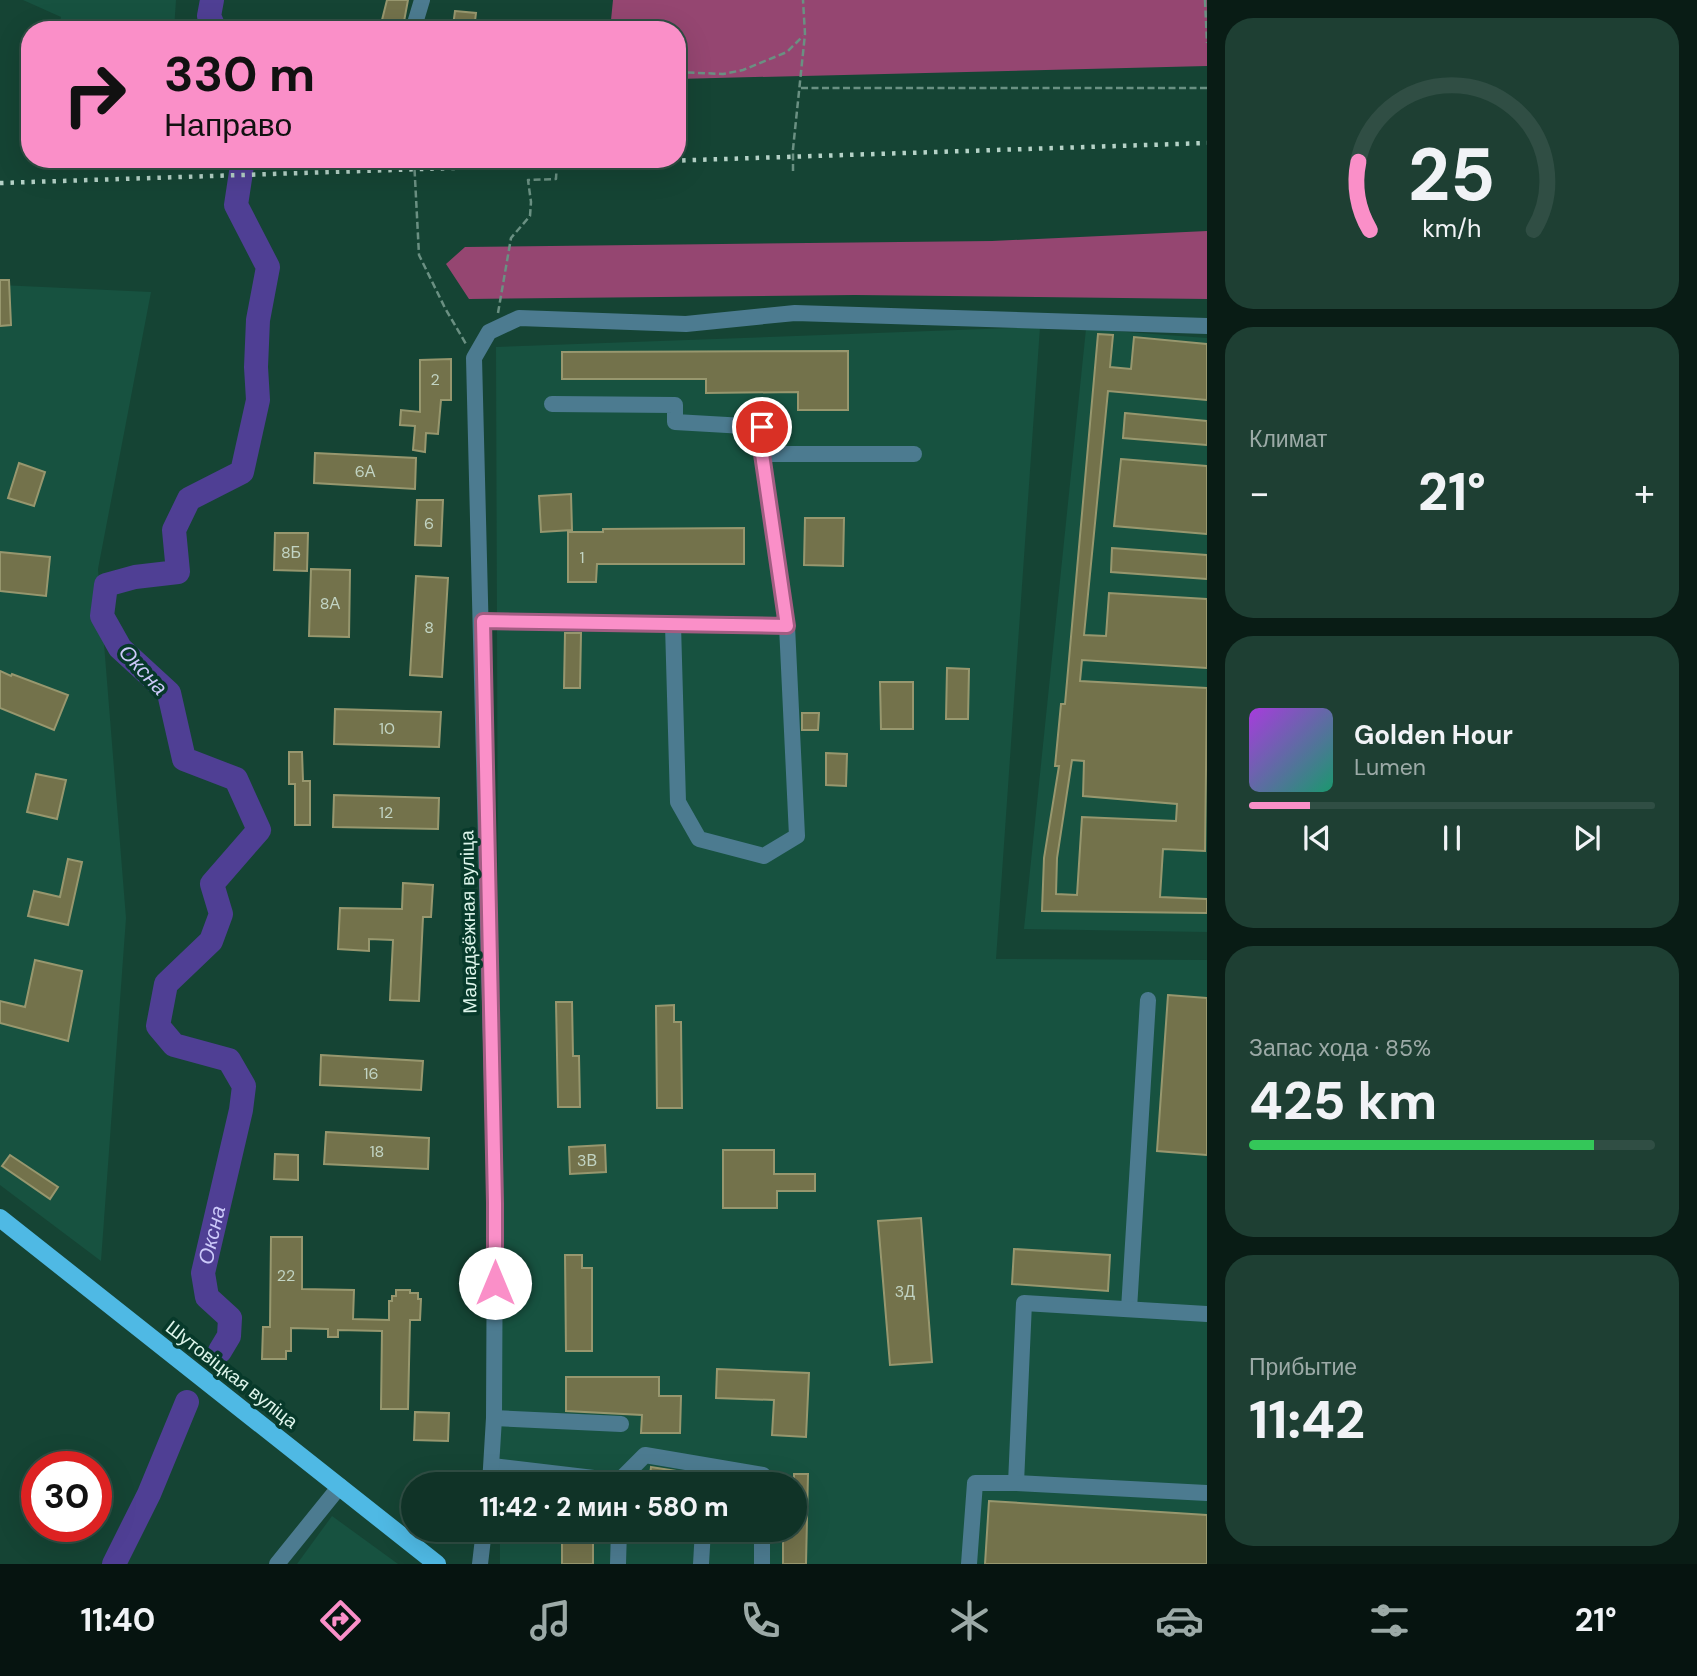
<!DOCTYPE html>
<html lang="ru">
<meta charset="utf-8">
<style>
body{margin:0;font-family:"DM Sans",sans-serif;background:#1e3f33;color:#f1f3f6;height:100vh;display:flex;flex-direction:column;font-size:26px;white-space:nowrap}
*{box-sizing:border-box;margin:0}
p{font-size:23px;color:#9caaa7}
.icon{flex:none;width:38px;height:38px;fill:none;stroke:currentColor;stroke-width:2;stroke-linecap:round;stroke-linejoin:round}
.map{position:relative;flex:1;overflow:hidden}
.details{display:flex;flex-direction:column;gap:18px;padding:18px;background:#091c15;width:490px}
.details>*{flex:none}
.guide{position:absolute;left:21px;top:21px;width:665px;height:147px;border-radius:28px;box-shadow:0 7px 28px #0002,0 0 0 2px #304e44;background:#fa8fc8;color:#111;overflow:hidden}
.speed{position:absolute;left:21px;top:1451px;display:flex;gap:14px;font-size:35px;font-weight:700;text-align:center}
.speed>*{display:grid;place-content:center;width:91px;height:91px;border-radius:50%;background:#103327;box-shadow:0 7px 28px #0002,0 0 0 2px #304e44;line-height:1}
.speed .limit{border:10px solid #d22;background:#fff;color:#111}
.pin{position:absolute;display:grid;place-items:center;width:60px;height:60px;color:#fff;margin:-30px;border:4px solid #fff;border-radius:50%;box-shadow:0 2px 7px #0007}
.me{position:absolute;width:77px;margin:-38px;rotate:0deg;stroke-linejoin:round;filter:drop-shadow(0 0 5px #0008)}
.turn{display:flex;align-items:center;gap:24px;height:147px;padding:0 28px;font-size:32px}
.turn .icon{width:91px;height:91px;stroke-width:2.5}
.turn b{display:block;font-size:49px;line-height:60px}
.big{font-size:52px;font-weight:800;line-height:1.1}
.details .tile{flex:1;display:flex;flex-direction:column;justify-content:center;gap:10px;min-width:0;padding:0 24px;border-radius:28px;background:#1e3f33}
.details .dial{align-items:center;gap:0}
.dial svg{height:182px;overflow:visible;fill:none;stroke:#304e44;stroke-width:7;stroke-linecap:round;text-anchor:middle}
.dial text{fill:#f1f3f6;stroke:none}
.song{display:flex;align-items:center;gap:21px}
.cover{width:84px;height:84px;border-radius:10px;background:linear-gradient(135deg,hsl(280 70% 55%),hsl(160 70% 35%))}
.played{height:7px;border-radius:4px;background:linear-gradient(90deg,#fa8fc8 15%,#304e44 15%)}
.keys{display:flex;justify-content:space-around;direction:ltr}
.heat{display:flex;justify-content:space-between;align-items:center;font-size:38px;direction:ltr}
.charge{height:10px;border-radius:5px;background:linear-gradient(90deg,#34c759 85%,#304e44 0)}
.trip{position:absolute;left:401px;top:1472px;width:406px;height:70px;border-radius:35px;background:#103327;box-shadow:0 7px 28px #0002,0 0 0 2px #304e44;font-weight:800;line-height:70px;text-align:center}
.tab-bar{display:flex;height:112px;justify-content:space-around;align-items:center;background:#061410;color:#9caaa7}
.tab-bar .icon{width:49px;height:49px}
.tab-bar .on{color:#fa8fc8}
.tab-bar b{font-size:32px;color:#f1f3f6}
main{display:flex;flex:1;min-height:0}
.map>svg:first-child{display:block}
.built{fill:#175240}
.green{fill:#954671}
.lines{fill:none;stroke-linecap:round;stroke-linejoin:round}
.river{stroke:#4f3f94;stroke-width:24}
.building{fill:#73724b;stroke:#97976e;stroke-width:2;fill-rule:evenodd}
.path{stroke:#6a9082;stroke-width:2.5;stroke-dasharray:7 3.5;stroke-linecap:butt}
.minor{stroke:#4c7b90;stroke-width:16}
.major{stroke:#4fb9e4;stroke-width:18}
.rail{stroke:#b5d2c7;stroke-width:4.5;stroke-dasharray:3.5 7;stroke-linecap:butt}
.route-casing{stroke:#a25d82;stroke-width:18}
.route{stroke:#fa8fc8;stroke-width:12}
.labels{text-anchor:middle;stroke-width:7;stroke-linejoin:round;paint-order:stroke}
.number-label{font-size:16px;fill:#c2d4c3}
.street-label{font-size:19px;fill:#ddf5eb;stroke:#07392a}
.water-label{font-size:21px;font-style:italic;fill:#ccc9f9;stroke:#07392a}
</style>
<main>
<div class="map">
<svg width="1207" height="1564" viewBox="0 0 1207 1564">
<rect width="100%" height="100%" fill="#154434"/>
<g class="built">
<polygon points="23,0 176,0 174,30 58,30 61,17"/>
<polygon points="0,285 151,292 98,569 126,918 101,1261 0,1185"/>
<polygon points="1040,327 996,959 1207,960 1207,1564 500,1564 500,1530 794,1530 794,1484 500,1484 496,347"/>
<polygon points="1086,329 1207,338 1207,932 1024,929"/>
<polygon points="332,1516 398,1564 297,1564"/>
</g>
<g class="green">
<polygon points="613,0 1207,0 1207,66 677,79 677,30 610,30"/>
<polygon points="1207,231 1207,299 855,295 469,299 446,264 465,247 992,241"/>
</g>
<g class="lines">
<g class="river">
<polyline points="212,0 209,16 215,30"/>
<path id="s1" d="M220,1351L229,1336L230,1318L207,1297L203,1273L241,1110L244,1086L229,1060L174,1045L158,1026L166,984L211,941L221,914L212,884L259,830L236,779L184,759L169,693L120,648L102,616L106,585L135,577L178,572L174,530L189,499L242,472L258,400L256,367L258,320L268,267L236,205L243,159"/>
<polyline points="114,1564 149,1494 187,1402"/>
</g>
</g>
<g class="building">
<polygon points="387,0 408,0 403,27 381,24"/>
<polygon points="455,11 476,13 474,29 453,26"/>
<polygon points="0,280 9,280 11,325 0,326"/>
<path d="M1098,334L1113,335L1110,367L1131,369L1134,337L1207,344V400L1108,391L1084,635L1106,636L1109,593L1207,599V668L1082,660L1080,681L1207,688L1205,851L1163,849L1160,897L1207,899V913L1042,911L1044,858L1059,766H1055L1061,704H1065ZM1072,760L1084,761L1083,796L1177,804L1176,821L1082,817L1077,895L1056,894L1057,858Z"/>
<polygon points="848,351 848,410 798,410 798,392 706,393 706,379 562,379 562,352"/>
<polygon points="451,359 451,400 441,400 438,434 426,433 425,452 413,450 415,426 400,425 401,410 420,412 420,360"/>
<polygon points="1125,413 1207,421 1207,445 1123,438"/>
<polygon points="315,453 416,458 415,489 314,483"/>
<polygon points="1121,459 1207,466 1207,534 1114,526"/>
<polygon points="19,463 45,472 34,506 8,498"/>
<polygon points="571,494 572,530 541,532 539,496"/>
<polygon points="417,500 443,500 441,546 415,545"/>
<polygon points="805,518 844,518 843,566 804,565"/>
<polygon points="744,528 744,564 597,564 596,582 568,582 568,532 603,532 603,529"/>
<polygon points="275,533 308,533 307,571 274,570"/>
<polygon points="1112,548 1207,555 1207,579 1111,572"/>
<polygon points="0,552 50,557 46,596 0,591"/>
<polygon points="311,569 350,570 349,637 309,636"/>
<polygon points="416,576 448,578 442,677 410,675"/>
<polygon points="565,633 581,633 580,688 564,688"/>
<polygon points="947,668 969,669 968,719 946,719"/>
<polygon points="0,671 11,676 12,674 68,695 54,730 0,708"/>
<polygon points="880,682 913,682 913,729 881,729"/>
<polygon points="335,709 441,712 439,747 334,744"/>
<polygon points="802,713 819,713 818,730 802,730"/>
<polygon points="289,752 302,752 303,781 310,781 310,825 295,825 295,784 289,784"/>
<polygon points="826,753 847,754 846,786 826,785"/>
<polygon points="36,774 66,780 57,819 27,812"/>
<polygon points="334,795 439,798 438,829 333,827"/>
<polygon points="68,859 82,862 68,925 28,916 34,891 60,897"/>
<polygon points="403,883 433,885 431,917 423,917 419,1001 390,1000 393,940 369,939 369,951 338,949 340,908 402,909"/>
<polygon points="35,960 82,971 68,1041 0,1023 0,1001 25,1007"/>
<polygon points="1168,995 1207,998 1207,1155 1157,1151"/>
<polygon points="556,1002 572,1002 573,1056 579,1056 580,1107 558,1107"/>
<polygon points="674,1005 674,1022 681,1022 682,1108 657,1108 656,1006"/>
<polygon points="321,1055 423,1061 421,1090 320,1085"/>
<polygon points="326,1132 429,1138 428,1169 324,1164"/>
<polygon points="605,1145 606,1172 570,1174 569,1147"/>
<polygon points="723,1150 774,1150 774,1174 815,1174 815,1191 777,1191 777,1208 723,1208"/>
<polygon points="275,1154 298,1155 298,1180 274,1179"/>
<polygon points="10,1155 58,1187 50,1199 2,1166"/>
<polygon points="921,1218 932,1362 890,1365 878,1221"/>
<polygon points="271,1237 302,1237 302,1289 354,1290 353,1319 389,1320 389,1301 392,1301 392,1296 396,1296 396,1290 410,1290 410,1293 418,1293 418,1299 421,1299 420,1320 410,1320 408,1409 381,1409 382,1331 338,1330 338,1337 328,1337 328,1329 291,1328 291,1351 286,1351 286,1359 262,1359 263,1327 270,1327"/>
<polygon points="1014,1249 1110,1255 1108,1291 1012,1284"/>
<polygon points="565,1255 582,1255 582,1268 592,1268 592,1351 566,1351"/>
<polygon points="717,1369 809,1373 806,1437 772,1435 774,1400 716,1398"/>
<polygon points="566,1377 659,1377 659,1396 681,1396 680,1433 641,1433 642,1415 566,1411"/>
<polygon points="415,1412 449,1413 448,1441 414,1440"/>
<polygon points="651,1467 690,1473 689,1484 649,1484"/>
<polygon points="794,1474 808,1474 806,1564 783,1564 783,1530 794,1530"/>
<polygon points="989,1501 1207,1515 1207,1564 985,1564"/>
<rect x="562" y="1530" width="31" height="34"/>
</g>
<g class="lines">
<g class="path">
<polyline points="1205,0 1207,43"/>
<polyline points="677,72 723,74 743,70 787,52 803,36"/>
<polyline points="801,88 1207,88"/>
<polyline points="414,159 419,255 445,308 466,344"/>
<polyline points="793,171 793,149 805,34 803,0"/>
<polyline points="498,313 511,238 530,216 531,202 528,180 556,179 557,159"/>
</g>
<g class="minor">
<polyline points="413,30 422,0"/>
<polyline points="552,404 675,405 675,422 762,427 762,454 787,626"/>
<polyline points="762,454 914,454"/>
<polyline points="483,621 787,626 797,836 764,856 699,839 678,802 673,625"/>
<polyline points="1129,1309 1148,1000"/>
<polyline points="494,1418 621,1424"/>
<polyline points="492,1466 619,1481 619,1484"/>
<polyline points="619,1481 645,1455 763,1475 763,1484"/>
<polyline points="1016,1483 1024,1303 1207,1314"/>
<polyline points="490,1484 494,1418 495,1203 474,358 489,332 519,318 686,324 795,313 1207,326"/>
<polyline points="277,1564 340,1486"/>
<polyline points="480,1564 484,1530"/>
<polyline points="618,1564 619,1530"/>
<polyline points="701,1564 703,1530"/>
<polyline points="762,1564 762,1530"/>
<polyline points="969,1564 975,1483 1016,1483 1207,1493"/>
</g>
<polyline class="major" points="0,1218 437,1564"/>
<polyline class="rail" points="0,183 1207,143"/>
</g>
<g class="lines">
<g class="route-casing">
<polyline id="route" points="495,1283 495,1203 483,621 787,626 762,454 762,427"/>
</g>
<use href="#route" class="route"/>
</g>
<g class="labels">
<g class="number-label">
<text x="435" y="385">2</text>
<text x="365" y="477">6А</text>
<text x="429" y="529">6</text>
<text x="291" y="558">8Б</text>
<text x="582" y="563">1</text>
<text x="330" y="609">8А</text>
<text x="429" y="633">8</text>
<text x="387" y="734">10</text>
<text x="386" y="818">12</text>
<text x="371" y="1079">16</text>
<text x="377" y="1157">18</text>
<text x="587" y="1166">3В</text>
<text x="286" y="1281">22</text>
<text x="905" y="1297">3Д</text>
</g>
<g class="street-label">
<text transform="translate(468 922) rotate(-91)" y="7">Маладзёжная вуліца</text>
<text transform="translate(232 1374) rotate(38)" y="7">Шутовіцкая вуліца</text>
</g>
<g class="water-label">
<text transform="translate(143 670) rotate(47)" y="7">Оксна</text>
<text dy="7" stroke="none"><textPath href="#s1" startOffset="130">Оксна</textPath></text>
</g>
</g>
</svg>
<div class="speed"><div class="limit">30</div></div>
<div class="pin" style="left:762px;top:427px;background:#d93025"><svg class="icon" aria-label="arrive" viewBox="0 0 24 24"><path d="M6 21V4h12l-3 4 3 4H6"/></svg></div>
<svg class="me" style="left:495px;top:1283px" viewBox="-20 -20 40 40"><circle r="19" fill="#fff"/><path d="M0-13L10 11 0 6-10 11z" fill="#fa8fc8"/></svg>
<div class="trip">11:42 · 2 мин · 580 m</div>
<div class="guide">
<div class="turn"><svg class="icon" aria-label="right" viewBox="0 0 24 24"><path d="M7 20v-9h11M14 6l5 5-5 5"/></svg><div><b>330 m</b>Направо</div></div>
</div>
</div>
<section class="details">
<div class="tile dial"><svg viewBox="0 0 100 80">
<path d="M14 69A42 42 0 1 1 86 69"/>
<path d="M14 69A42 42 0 0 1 9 39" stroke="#fa8fc8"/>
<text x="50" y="56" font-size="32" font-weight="700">25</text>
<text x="50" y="72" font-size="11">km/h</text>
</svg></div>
<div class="tile"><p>Климат</p>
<div class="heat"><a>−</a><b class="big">21°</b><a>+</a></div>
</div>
<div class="tile">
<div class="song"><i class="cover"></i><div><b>Golden Hour</b><p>Lumen</p></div></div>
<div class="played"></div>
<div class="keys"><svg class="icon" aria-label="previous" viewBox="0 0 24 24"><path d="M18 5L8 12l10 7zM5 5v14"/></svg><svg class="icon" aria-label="pause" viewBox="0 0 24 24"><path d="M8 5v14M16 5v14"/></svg><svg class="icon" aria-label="next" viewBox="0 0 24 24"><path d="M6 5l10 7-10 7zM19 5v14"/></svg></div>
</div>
<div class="tile"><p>Запас хода · 85%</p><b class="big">425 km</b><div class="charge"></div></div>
<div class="tile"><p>Прибытие</p><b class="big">11:42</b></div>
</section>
</main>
<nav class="tab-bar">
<b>11:40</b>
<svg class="icon on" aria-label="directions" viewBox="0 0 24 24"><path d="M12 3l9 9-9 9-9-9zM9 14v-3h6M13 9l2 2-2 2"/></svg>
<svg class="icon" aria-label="music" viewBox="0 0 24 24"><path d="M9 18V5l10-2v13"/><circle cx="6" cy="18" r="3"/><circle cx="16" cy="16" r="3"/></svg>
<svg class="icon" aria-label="phone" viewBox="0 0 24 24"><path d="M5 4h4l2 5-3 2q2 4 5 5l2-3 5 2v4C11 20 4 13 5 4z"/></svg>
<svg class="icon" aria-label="climate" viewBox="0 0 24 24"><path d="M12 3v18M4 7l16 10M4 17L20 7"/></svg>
<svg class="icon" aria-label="car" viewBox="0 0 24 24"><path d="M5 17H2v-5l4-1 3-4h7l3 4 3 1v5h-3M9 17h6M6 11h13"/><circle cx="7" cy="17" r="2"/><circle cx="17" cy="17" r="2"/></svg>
<svg class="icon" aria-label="filters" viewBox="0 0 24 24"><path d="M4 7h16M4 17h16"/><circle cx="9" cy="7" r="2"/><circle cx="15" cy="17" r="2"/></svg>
<b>21°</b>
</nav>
